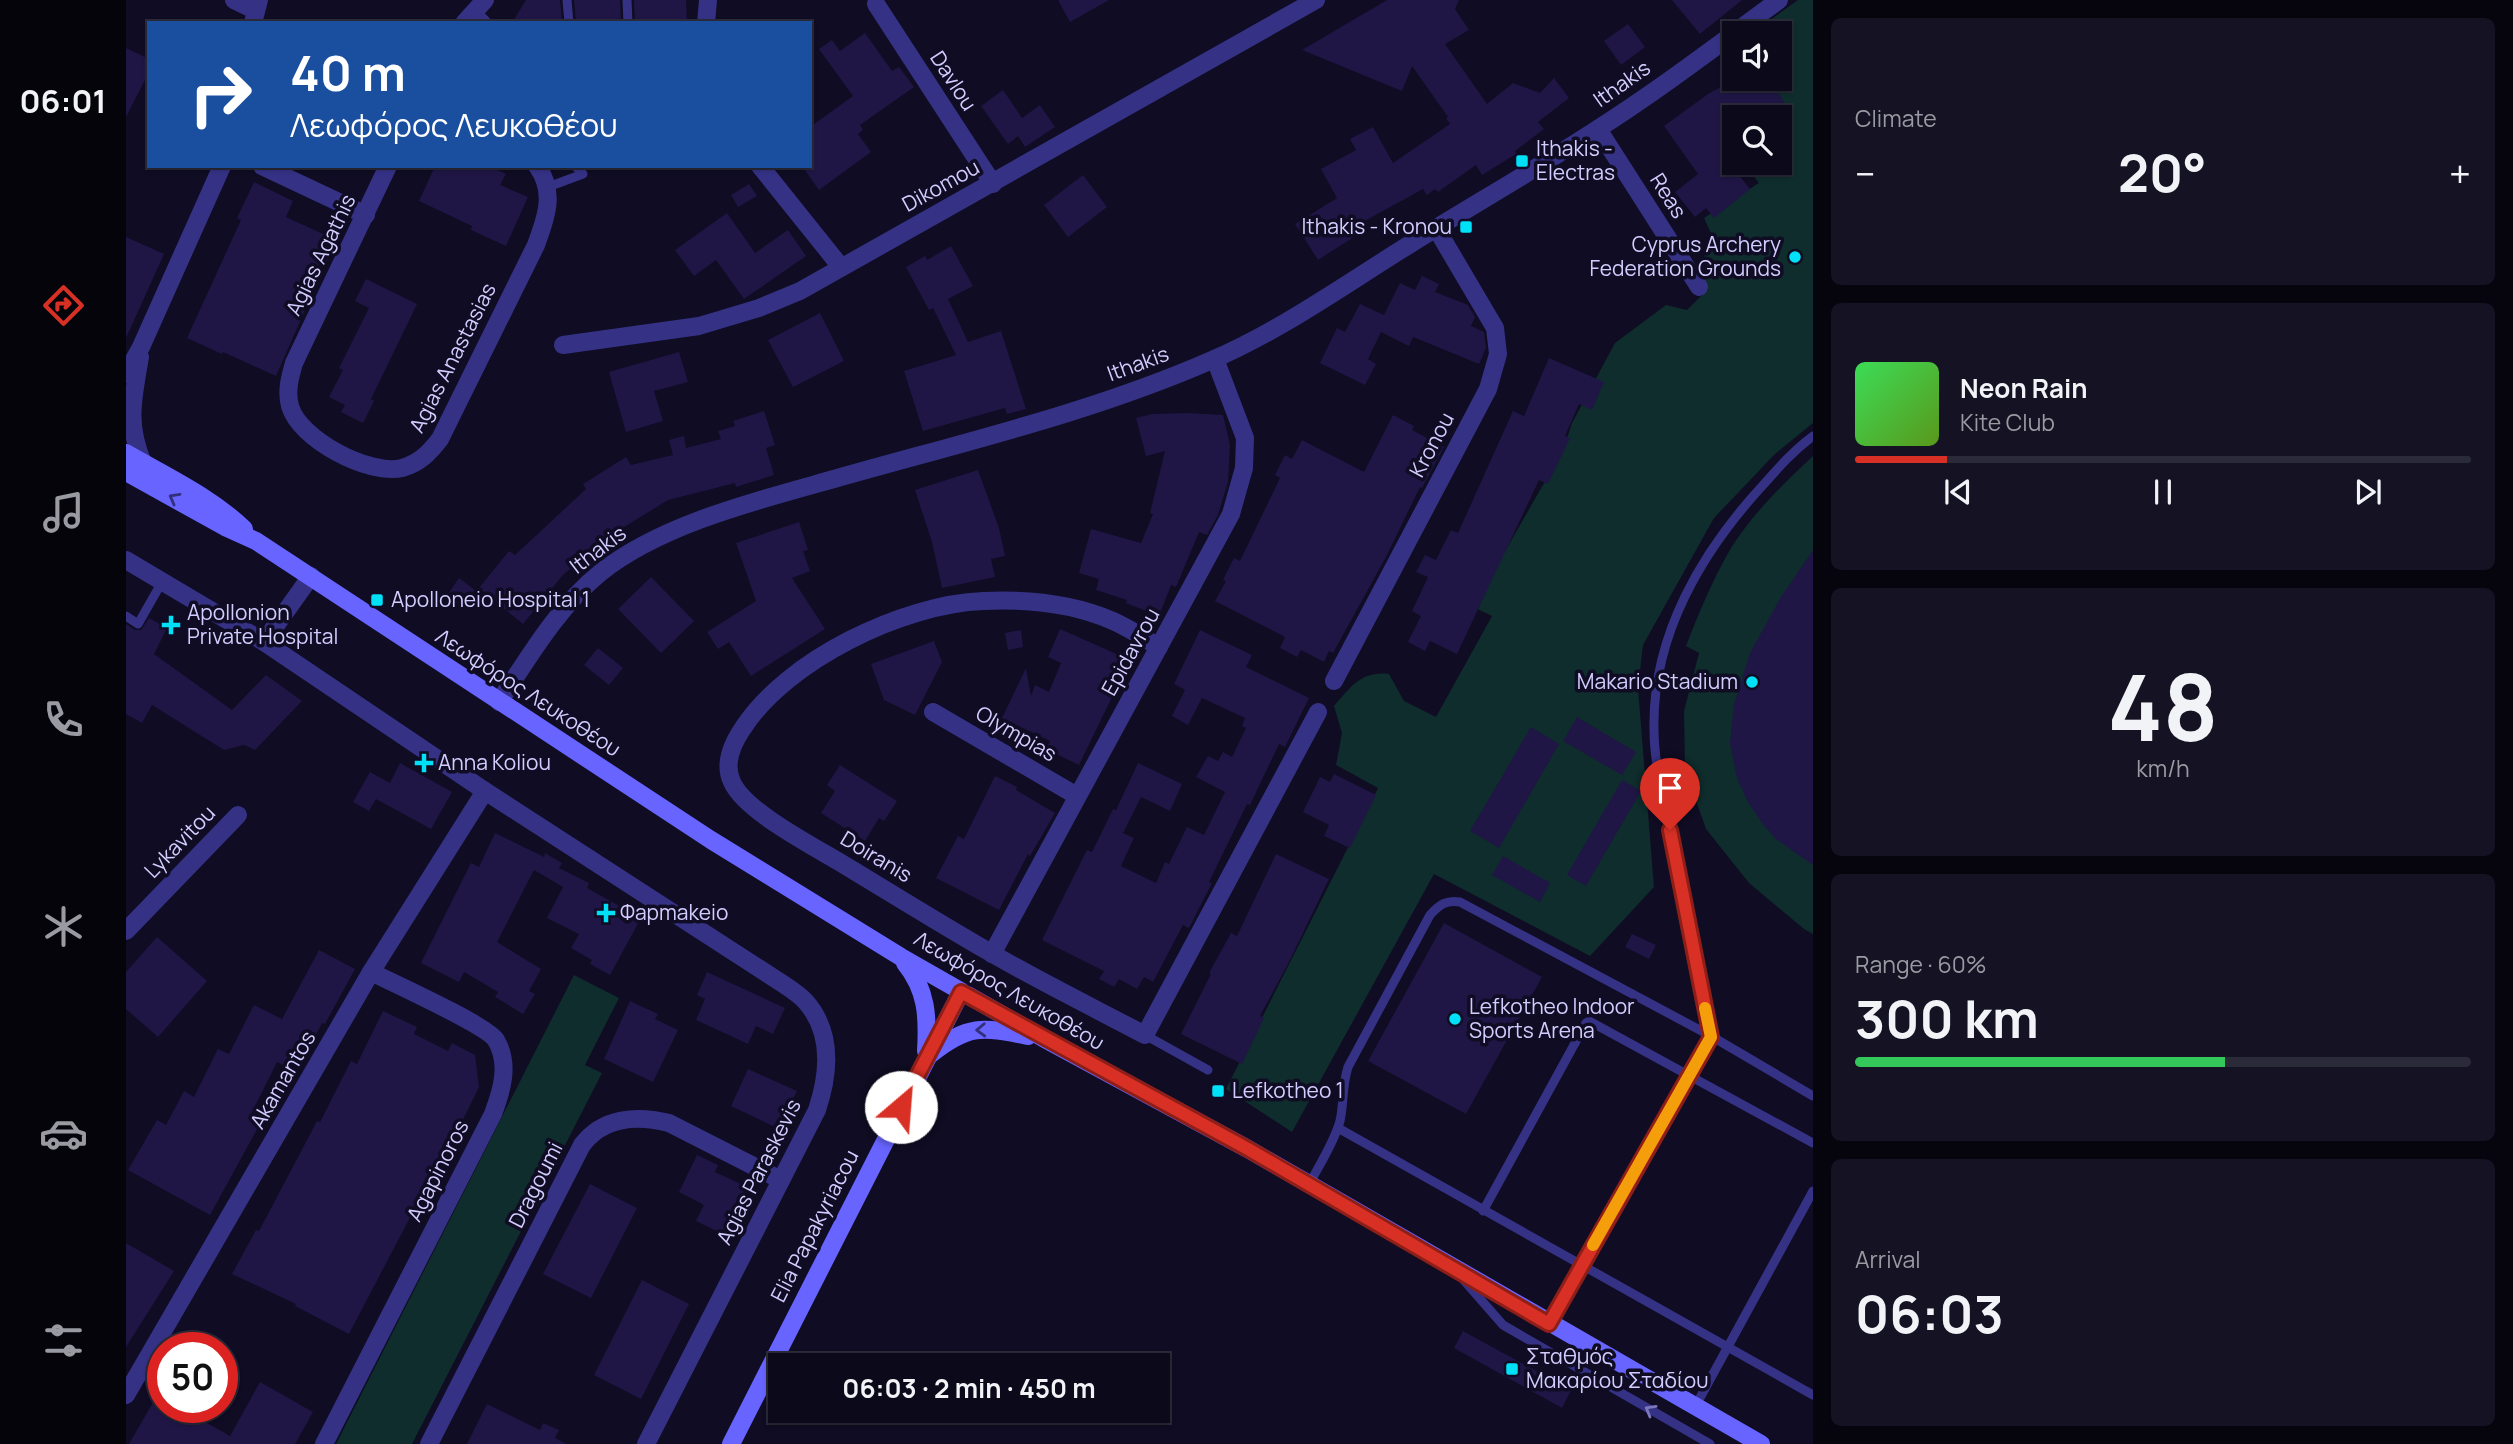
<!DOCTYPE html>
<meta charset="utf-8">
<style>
body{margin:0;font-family:Manrope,sans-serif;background:#141223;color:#f1f3f6;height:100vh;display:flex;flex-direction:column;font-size:26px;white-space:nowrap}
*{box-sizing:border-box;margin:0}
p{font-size:23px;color:#9a9aa2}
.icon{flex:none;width:38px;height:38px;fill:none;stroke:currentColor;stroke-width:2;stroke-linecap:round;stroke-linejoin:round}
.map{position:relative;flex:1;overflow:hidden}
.side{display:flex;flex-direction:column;gap:18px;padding:18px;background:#06050e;width:700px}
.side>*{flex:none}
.guide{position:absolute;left:21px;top:21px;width:665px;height:147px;border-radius:0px;box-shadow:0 2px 5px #0004,0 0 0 2px #2b2a39;background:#1a4fa0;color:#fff;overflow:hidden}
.buttons{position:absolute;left:1596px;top:21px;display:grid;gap:14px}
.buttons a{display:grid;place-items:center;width:70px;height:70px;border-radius:0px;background:#0b091a;box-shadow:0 2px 5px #0004,0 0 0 2px #2b2a39;font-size:35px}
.speed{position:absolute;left:21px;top:1332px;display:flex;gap:14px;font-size:35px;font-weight:700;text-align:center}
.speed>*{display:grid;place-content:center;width:91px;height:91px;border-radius:50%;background:#0b091a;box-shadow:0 2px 5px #0004,0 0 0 2px #2b2a39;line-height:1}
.speed .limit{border:10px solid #d22;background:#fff;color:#111}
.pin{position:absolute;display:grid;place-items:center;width:60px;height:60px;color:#fff;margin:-72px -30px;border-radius:50% 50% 50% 0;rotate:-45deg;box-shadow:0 0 7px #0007}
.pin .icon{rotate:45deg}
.me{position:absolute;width:77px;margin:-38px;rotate:27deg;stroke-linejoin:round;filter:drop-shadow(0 0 5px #0008)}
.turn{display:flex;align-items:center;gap:24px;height:147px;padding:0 28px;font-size:32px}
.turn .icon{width:91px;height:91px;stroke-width:2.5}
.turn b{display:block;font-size:49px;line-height:60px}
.big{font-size:52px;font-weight:700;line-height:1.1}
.side .widget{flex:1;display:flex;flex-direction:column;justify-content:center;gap:10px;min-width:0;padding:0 24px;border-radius:10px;background:#141223}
.side .dial{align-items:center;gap:0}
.dial b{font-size:91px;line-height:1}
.song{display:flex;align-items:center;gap:21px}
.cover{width:84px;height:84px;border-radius:10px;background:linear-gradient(135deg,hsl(130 70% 55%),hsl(90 70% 35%))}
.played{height:7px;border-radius:4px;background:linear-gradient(90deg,#d93025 15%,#2b2a39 15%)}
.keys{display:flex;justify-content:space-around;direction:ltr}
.heat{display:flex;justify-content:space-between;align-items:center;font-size:38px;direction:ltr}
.charge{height:10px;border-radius:5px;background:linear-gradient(90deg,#34c759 60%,#2b2a39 0)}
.trip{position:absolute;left:642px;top:1353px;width:402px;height:70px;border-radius:0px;background:#0b091a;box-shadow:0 2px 5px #0004,0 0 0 2px #2b2a39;font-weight:700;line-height:70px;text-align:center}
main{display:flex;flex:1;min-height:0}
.menu{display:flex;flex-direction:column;width:126px;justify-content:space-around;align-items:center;background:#04040a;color:#9a9aa2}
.menu .icon{width:49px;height:49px}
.menu .current{color:#d93025}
.menu b{font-size:32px;color:#f1f3f6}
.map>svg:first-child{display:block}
.green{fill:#0e2d2c}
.building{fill:#1f1645}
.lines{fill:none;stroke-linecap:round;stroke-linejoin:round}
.lane{stroke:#353286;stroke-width:9}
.street{stroke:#353286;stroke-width:18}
.secondary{stroke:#6764ff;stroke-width:18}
.oneway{stroke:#322f7b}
.oneway2{stroke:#7c78bc}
.route-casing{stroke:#8d1f18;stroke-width:18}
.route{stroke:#d93025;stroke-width:12}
.slow{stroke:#f59e0b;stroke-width:12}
.poi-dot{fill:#00e1f8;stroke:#0f0c23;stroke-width:2.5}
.labels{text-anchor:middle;stroke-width:7;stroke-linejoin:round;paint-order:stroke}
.street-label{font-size:21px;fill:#d3cdff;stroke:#0f0c23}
.poi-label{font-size:21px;fill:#d3cdff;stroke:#0f0c23;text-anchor:start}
</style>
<main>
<nav class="menu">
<b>06:01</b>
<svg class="icon current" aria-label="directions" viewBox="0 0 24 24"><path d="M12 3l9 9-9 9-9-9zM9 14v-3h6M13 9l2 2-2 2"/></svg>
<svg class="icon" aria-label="music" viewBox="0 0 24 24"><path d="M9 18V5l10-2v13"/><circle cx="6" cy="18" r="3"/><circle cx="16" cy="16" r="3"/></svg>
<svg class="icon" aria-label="phone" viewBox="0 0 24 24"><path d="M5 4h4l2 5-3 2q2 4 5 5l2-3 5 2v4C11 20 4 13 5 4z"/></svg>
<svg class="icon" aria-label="climate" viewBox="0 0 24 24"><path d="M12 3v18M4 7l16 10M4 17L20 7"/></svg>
<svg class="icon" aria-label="car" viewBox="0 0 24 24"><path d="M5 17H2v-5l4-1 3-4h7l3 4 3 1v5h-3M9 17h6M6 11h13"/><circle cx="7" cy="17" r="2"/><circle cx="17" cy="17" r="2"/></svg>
<svg class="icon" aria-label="filters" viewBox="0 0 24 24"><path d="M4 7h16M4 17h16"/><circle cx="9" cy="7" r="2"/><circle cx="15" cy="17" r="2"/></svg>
</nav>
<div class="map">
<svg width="1687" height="1444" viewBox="0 0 1687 1444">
<rect width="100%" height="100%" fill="#0f0c23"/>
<g class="green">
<path d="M1672,0H1687V423L1649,454L1588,518L1517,645L1512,688L1528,887L1464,956L1308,874L1166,1132L1100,1089L1252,788L1210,765L1216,733L1208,706C1226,686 1235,671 1263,674L1278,701L1310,717L1366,616L1347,607L1437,450L1446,423L1489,343L1540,305L1561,310L1582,289C1568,269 1574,259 1589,242L1578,218L1633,183L1617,163H1654V117H1643L1659,107L1642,79H1654V33H1626Z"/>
<path d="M1687,456V934L1678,929L1623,883L1580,829L1559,770L1558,711L1573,653L1560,646C1573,612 1587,579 1605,548C1627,513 1657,484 1687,456Z"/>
<polygon points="448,975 493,998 459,1065 476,1073 286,1444 210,1444"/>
</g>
<g class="building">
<polygon points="400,0 434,0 436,23 386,23"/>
<polygon points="448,0 494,0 495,23 450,23"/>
<polygon points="508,0 560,0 561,23 509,23"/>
<polygon points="932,0 983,0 944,22"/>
<polygon points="1261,0 1333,0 1329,9 1343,30 1319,44 1361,104 1387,83 1414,93 1428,78 1443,98 1412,122 1418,129 1389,151 1390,154 1356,175 1350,165 1312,192 1309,189 1301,195 1297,189 1226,228 1231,235 1192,260 1169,224 1211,198 1195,169 1230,150 1224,139 1247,127 1267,163 1324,124 1320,118 1322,117 1286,66 1276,91 1176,50"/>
<polygon points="1546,0 1616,0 1574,34"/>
<polygon points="1502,24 1519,47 1495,65 1478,41"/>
<polygon points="739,33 766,71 773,67 788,87 734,125 737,130 732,134 745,152 693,190 676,166 684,166 684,127 727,96 693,49 706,40 714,51"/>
<polygon points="0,48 23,59 23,72 0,117"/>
<polygon points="1609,79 1644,79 1659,104 1647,111 1651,117 1608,117 1608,169 1624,189 1588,218 1580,208 1569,217 1549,192 1572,174 1538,126 1582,94"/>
<polygon points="877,90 896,118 914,105 929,127 899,147 892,136 882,144 855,106"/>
<polygon points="309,166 363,166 380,174 374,185 402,197 380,246 345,230 346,226 293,201"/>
<polygon points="957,175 981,207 942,237 918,205"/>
<polygon points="128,182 167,201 160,217 210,240 150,376 97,352 96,354 61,338 115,220 111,218"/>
<polygon points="623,184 631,196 612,207 605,195"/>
<polygon points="601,213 629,253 662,230 680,256 618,299 590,260 568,276 549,250"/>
<polygon points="0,237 38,254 0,338"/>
<polygon points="825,246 847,286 822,299 842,342 875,331 900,409 881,414 879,408 797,431 778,371 830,355 807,308 803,310 780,267 799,256 801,260"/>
<polygon points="1296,276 1313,284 1309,292 1342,305 1349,317 1345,326 1358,332 1360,348 1353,364 1287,337 1283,346 1255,332 1242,359 1250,364 1239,385 1194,363 1211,328 1219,332 1234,304 1258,315 1274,283 1289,290"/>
<polygon points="240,279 291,304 245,399 248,401 237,423 215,412 219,405 203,397 217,370 213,368 243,308 229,301"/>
<polygon points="694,313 718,361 667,387 642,340"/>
<polygon points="553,352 562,382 528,391 537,421 500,432 483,372"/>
<polygon points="1423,358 1478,382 1466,410 1453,404 1439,436 1444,438 1422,484 1413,480 1331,654 1304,641 1299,651 1282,642 1295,616 1286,611 1302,577 1290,572 1299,555 1310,560 1325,530 1332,533 1387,411 1398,416"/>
<polygon points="638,411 649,445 640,448 648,475 610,487 609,483 542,500 477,540 436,576 397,624 353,588 383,551 389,555 460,489 457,484 500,457 505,465 547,455 543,440 558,436 560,448 595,439 592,431 609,426 607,421"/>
<polygon points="1062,413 1097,415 1104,445 1102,482 1092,515 1081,535 1073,532 1050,587 1045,585 1033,616 1000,603 1001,600 970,590 973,579 953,573 965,529 1015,543 1027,514 1024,513 1039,451 1020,456 1010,418 1026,414"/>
<polygon points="1267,415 1288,426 1286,430 1318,447 1296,488 1294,487 1260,557 1207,653 1203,651 1198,662 1175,650 1171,657 1154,648 1159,637 1089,601 1100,581 1097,580 1108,558 1114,561 1154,478 1149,475 1159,455 1166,459 1176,440 1238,472"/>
<polygon points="852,470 873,528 879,556 865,559 869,577 816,588 806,542 789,490"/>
<polygon points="673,522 682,550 677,551 684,571 666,578 699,629 625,676 603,642 592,649 581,632 630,601 610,543"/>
<polygon points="1687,550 1687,865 1650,839 1636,823 1622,802 1611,778 1604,743 1608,705 1624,653 1655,597"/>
<polygon points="525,577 568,621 535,653 492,609"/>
<polygon points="333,578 349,590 336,608 320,597"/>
<polygon points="23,618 41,628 28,654 106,710 140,675 176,701 129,750 118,745 98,750 26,705 16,723 0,714 0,624 9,630 15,630"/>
<polygon points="934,629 1004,660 953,765 920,749 924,741 876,718 900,668 905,696 909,685 923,692 935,663 922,657"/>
<polygon points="895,630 897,647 882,650 879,633"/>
<polygon points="1074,630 1126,655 1120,667 1183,698 1159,747 1153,744 1124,805 1121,804 1083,882 1086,883 1063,928 1057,925 1027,982 1018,977 1011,989 993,979 988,987 973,979 978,971 916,940 961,850 966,852 987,809 990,810 1012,763 1056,784 1044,811 1015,797 997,833 1008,838 995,866 1030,883 1039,862 1043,864 1061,827 1078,835 1099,792 1070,777 1082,756 1092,761 1097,752 1106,757 1120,728 1116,726 1119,718 1076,698 1062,725 1046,716 1059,690 1048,684"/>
<polygon points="808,641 816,662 789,715 758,700 745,664"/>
<polygon points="472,648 497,668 483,685 458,665"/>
<polygon points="1451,717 1510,752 1496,775 1437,741"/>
<polygon points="1405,727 1433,744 1373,848 1344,831"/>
<polygon points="274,763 326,792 305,829 250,799 243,811 227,802 244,772 264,783"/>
<polygon points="714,765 771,801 758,821 753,818 739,841 695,813 709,791 701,785"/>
<polygon points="1208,774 1250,795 1224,848 1198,836 1203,825 1177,812 1194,777 1204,782"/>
<polygon points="869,776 891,787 890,790 929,813 904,856 902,854 873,910 810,878 832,836 838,839"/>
<polygon points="1496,780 1515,791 1460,886 1441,875"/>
<polygon points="369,833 418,857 419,853 436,863 433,868 463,883 461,888 515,918 484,975 464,964 466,960 445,948 453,934 421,918 437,887 408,870 371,942 415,969 403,991 409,994 397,1014 369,997 372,992 338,972 333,982 295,963 345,863 353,867"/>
<polygon points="1150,854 1203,879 1163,962 1134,1016 1138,1018 1116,1064 1055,1034 1085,974 1083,973 1105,933 1111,936"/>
<polygon points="1377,856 1424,883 1414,902 1366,875"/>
<polygon points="1318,923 1416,977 1340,1114 1242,1061"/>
<polygon points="1506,934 1530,945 1523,959 1499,947"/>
<polygon points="31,937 81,981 32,1037 0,1009 0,972"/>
<polygon points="193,950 229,969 199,1024 196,1023 175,1063 168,1059 163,1068 151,1062 123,1118 134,1124 84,1215 2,1170 31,1120 40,1125 58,1091 68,1097 92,1049 103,1054 128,1005 156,1019"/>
<polygon points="581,972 659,1008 647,1034 630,1026 622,1044 570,1020 579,999 571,995"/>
<polygon points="504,1001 532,1014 529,1019 552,1030 527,1082 478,1059"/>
<polygon points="257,1011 291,1027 288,1034 322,1051 326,1043 349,1055 353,1087 331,1132 334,1133 315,1170 310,1168 223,1334 169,1306 170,1304 106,1274 130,1230 133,1231 191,1121 194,1122 225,1061 231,1064"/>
<polygon points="622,1069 671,1091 653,1129 605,1106"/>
<polygon points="571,1155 592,1165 589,1172 630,1191 607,1239 570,1221 578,1205 553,1192"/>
<polygon points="464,1184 511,1208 465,1298 417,1274"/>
<polygon points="0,1243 48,1271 0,1347"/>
<polygon points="516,1280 563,1304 515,1399 468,1375"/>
<polygon points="1337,1331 1445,1390 1436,1408 1328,1348"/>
<polygon points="134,1382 187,1412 169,1444 3,1444 37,1385 37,1407 53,1407 104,1436"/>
<polygon points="361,1404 414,1430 417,1423 433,1430 429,1438 440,1444 341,1444"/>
</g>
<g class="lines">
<g class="lane">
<polyline points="441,0 443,23"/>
<polyline points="501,0 502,23"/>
<polyline points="349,10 362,23"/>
<polyline points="422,187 457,174 449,166"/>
<polyline points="0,616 12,624 36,582"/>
<polyline points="1019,1035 1082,1070"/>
<polyline points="1212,1128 1687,1395"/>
<path d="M1183,1185C1193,1165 1208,1143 1214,1121C1218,1103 1216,1085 1222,1067L1304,915C1314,904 1320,900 1334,902L1585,1036L1687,1096"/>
<polyline points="1357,1211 1460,1023 1463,1021 1687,1143"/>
<polyline points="1335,1277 1377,1325 1584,1444"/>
<path d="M1423,1324L1585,1036C1572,971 1559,905 1546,839C1539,803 1528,766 1528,729C1526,635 1576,551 1638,484C1653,467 1668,450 1687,436"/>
<polyline points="1569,1407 1687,1191"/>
</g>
<g class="street">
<polyline points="108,0 129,10"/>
<polyline points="750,4 867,184"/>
<polyline points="127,23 133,0"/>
<polyline points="338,23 359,0"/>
<polyline points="580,23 582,0"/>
<polyline points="1472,129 1573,287"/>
<polyline points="136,166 240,215"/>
<path d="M262,166L168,363C164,377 160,391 164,406C173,439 243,476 276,468C294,463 304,452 314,439L410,245C420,218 430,192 411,166"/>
<polyline points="634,166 715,267"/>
<polyline points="437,345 573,326 633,308 674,291 1190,0"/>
<path d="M14,357C7,398 0,424 17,463"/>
<polyline points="0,374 15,347 96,166"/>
<path d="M0,560L138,642L359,791L654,982C663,988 673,994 680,1002C707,1033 703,1074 691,1110L520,1444"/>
<polyline points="138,642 185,576"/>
<path d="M1033,647C1018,638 1003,628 987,621C946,603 901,599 857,601C777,604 661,660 617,728C606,744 597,763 606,782C619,812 691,848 720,866C768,895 816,925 865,953C915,982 968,1008 1019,1035L1192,712"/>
<polyline points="1208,681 1362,389 1372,354 1369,328 1310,228"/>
<path d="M373,702C403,657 431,608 474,573C535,524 633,500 708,479C834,443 965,413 1086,360C1156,330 1221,283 1286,243C1347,205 1410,169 1470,130C1533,90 1593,44 1653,0"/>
<polyline points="807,712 951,796"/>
<polyline points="0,931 112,815"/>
<polyline points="866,954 1105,514 1118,468 1119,438 1089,359"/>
<polyline points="0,1395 245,972 359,791"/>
<path d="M198,1444L367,1114C376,1090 384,1064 370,1040C360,1025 267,983 245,972"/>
<path d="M303,1444L456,1145C477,1117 511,1115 543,1123L655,1180"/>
</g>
<g class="secondary">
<path d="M0,453C40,476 85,497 118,529"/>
<polyline points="0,472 99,527 130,541 585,840 775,957 917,1038 1122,1149 1635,1444"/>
<path d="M779,963C801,990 802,1017 800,1051"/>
<path d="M805,1054C843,1024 856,1027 902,1036"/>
<polyline points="605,1444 835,992"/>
</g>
</g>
<defs><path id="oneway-chevron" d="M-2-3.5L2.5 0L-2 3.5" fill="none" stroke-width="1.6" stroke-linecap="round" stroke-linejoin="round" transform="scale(1.75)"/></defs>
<g class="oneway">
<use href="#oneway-chevron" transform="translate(48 498) rotate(-151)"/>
<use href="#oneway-chevron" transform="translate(855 1030) rotate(178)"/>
</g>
<use class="oneway2" href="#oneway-chevron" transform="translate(1524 1410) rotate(-150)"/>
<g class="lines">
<g class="route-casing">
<polyline id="route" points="775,1107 835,992 1122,1149 1423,1324 1585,1037 1544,830"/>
</g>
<use href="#route" class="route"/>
<polyline class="slow" points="1467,1245 1585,1037 1579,1008"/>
</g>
<g class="poi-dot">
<rect x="1389" y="154" width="14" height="14" rx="3.5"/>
<rect x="1333" y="220" width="14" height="14" rx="3.5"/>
<circle cx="1669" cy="257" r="7"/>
<rect x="244" y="593" width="14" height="14" rx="3.5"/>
<path d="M41.5 614.5h7v7h7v7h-7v7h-7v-7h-7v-7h7z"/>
<circle cx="1626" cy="682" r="7"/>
<path d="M294.5 752.5h7v7h7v7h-7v7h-7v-7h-7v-7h7z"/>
<path d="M476.5 902.5h7v7h7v7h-7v7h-7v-7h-7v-7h7z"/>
<circle cx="1329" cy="1019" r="7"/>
<rect x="1085" y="1084" width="14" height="14" rx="3.5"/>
<rect x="1379" y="1362" width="14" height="14" rx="3.5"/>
</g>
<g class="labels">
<g class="street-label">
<text transform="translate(827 81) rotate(57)" y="7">Davlou</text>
<text transform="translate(1496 84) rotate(-35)" y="7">Ithakis</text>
<text transform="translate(815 186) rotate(-29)" y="7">Dikomou</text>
<text transform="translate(1542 196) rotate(58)" y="7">Reas</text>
<text transform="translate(195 255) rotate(-64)" y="7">Agias Agathis</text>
<text transform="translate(327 358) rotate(-63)" y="7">Agias Anastasias</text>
<text transform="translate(1012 364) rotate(-20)" y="7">Ithakis</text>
<text transform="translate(1306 445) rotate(-62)" y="7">Kronou</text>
<text transform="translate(472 550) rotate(-37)" y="7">Ithakis</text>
<text transform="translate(1005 652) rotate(-61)" y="7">Epidavrou</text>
<text transform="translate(402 693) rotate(33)" y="7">Λεωφόρος Λευκοθέου</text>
<text transform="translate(890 734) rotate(30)" y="7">Olympias</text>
<text transform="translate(54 842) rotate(-46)" y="7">Lykavitou</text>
<text transform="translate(750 857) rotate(31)" y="7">Doiranis</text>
<text transform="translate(883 991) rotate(30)" y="7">Λεωφόρος Λευκοθέου</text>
<text transform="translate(157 1080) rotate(-60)" y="7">Akamantos</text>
<text transform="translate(312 1171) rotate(-63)" y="7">Agapinoros</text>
<text transform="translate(633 1172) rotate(-63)" y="7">Agias Paraskevis</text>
<text transform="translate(410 1185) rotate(-63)" y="7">Dragoumi</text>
<text transform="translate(689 1226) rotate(-63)" y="7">Elia Papakyriacou</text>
</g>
<g class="poi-label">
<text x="1410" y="156">Ithakis -<tspan x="1410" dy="24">Electras</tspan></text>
<text x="1326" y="234" text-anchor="end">Ithakis - Kronou</text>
<text x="1655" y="252" text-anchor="end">Cyprus Archery<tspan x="1655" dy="24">Federation Grounds</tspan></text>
<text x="265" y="607">Apolloneio Hospital 1</text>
<text x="61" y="620">Apollonion<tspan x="61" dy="24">Private Hospital</tspan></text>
<text x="1612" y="689" text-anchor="end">Makario Stadium</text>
<text x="312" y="770">Anna Koliou</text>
<text x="494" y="920">Φapmakeio</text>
<text x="1343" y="1014">Lefkotheo Indoor<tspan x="1343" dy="24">Sports Arena</tspan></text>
<text x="1106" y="1098">Lefkotheo 1</text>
<text x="1400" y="1364">Σταθμός<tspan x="1400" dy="24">Μακαρίου Σταδίου</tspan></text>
</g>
</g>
</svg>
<div class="buttons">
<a><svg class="icon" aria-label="sound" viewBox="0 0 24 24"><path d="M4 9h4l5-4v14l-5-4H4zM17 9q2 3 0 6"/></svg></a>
<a><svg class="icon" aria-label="search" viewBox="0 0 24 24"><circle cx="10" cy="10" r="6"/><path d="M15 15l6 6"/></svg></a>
</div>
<div class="speed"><div class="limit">50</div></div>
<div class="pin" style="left:1544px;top:830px;background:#d93025"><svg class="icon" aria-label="arrive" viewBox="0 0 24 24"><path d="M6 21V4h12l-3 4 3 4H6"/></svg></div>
<svg class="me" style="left:775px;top:1107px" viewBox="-20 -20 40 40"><circle r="19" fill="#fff"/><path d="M0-13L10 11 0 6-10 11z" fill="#d93025"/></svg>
<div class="trip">06:03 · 2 min · 450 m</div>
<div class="guide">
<div class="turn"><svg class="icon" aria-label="right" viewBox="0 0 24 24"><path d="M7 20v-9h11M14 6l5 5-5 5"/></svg><div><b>40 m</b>Λεωφόρος Λευκοθέου</div></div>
</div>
</div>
<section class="side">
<div class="widget"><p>Climate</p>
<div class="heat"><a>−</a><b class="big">20°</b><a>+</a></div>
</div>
<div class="widget">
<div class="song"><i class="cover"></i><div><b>Neon Rain</b><p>Kite Club</p></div></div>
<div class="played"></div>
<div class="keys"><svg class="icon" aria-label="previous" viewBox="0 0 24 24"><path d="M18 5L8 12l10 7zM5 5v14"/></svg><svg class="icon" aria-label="pause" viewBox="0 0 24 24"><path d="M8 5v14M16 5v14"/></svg><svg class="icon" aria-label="next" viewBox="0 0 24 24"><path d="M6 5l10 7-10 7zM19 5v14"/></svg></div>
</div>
<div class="widget dial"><b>48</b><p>km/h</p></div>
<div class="widget"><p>Range · 60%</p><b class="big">300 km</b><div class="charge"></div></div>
<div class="widget"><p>Arrival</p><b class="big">06:03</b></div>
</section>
</main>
